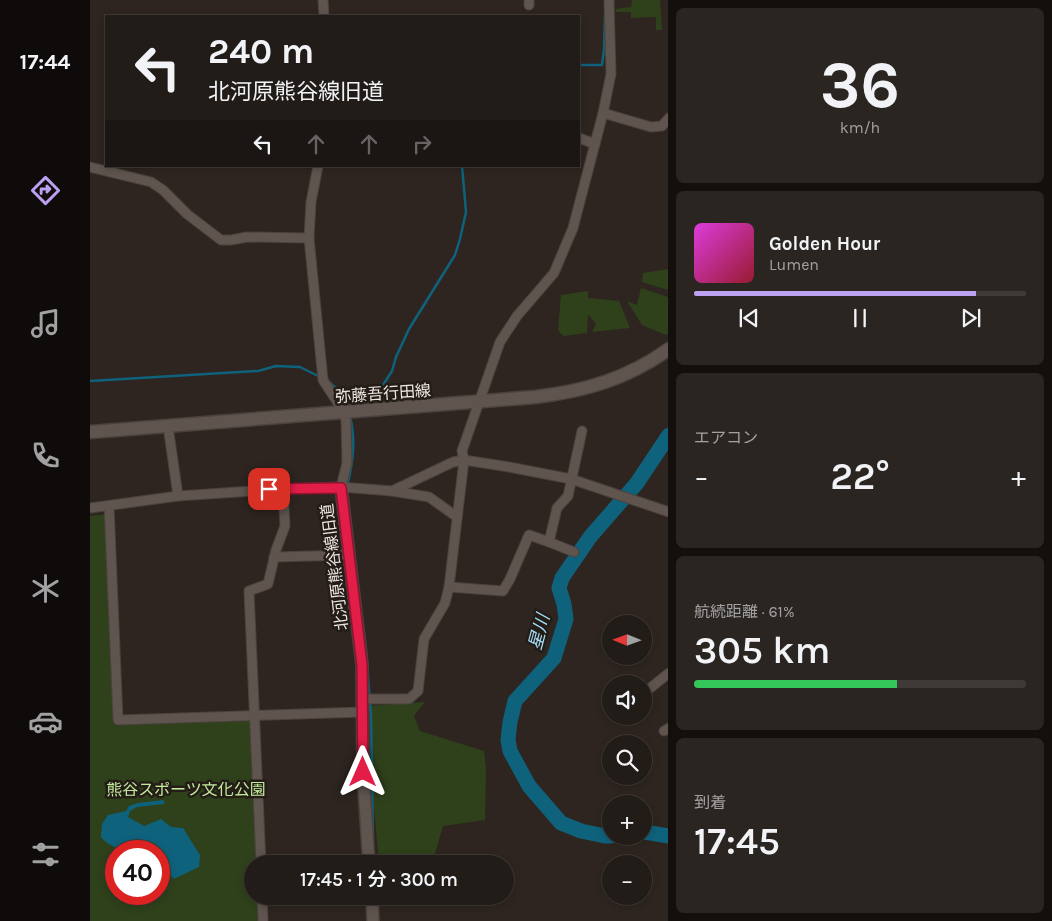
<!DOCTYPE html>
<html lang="ja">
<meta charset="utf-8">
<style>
body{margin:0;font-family:Karla,"Noto Sans JP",sans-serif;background:#2a2521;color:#f1f3f6;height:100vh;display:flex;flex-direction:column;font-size:19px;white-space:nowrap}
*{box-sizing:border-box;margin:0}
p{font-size:16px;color:#a2a1a2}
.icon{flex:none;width:28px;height:28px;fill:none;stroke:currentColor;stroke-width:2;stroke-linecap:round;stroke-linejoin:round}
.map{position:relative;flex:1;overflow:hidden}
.panel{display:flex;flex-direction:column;gap:8px;padding:8px;background:#130f0d;width:384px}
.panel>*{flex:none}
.top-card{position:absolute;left:15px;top:15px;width:475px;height:152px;border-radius:0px;box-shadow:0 2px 8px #0003,0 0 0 1px #3f3a37;background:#221c18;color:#f1f3f6;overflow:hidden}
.needle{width:32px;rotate:271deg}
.fabs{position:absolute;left:512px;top:615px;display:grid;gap:10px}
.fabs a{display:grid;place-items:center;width:50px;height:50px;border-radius:50%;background:#221c18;box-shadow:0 2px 8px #0003,0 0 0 1px #3f3a37;font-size:25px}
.speed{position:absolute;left:15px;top:840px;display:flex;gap:10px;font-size:25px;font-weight:700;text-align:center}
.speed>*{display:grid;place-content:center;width:65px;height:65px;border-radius:50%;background:#221c18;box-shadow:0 2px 8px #0003,0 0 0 1px #3f3a37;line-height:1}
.speed .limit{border:8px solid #d22;background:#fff;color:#111}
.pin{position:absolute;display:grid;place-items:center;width:42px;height:42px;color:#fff;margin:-21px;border-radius:10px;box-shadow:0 2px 8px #0006}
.me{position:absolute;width:55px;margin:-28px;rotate:0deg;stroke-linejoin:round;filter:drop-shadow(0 0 4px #0008)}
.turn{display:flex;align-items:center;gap:18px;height:105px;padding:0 20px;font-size:22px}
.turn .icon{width:65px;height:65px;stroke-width:2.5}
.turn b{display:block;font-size:35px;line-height:42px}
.lanes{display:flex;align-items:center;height:48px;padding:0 20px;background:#0003;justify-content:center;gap:25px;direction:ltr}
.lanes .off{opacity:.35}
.big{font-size:38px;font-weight:600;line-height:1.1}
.panel .card{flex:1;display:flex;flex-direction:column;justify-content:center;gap:8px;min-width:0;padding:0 18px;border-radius:8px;background:#2a2521}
.panel .dial{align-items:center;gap:0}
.dial b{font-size:65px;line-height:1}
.song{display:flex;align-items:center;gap:15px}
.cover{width:60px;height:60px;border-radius:8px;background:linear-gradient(135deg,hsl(300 70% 55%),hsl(350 70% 35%))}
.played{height:5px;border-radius:2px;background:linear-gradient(90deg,#bca0f2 85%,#3f3a37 85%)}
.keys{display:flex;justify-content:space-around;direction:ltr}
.heat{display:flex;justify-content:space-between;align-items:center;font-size:28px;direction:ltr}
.charge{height:8px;border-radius:4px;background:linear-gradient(90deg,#34c759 61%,#3f3a37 0)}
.trip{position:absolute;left:154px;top:855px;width:270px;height:50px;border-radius:25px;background:#221c18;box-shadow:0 2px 8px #0003,0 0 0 1px #3f3a37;font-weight:600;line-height:50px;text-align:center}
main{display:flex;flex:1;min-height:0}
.dock{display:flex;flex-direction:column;width:90px;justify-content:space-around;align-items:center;background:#0e0b0a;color:#a2a1a2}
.dock .icon{width:35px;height:35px}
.dock .current{color:#bca0f2}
.dock b{font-size:22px;color:#f1f3f6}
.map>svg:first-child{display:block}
.green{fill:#2e411b;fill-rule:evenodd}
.water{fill:#0f627c}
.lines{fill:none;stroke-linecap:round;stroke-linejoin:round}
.stream{stroke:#0f627c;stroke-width:2.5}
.river{stroke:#0f627c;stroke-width:15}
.minor-casing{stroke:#4a423e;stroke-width:11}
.tertiary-casing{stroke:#4a423e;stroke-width:14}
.secondary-casing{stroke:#4a423e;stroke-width:15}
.minor{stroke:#5f544e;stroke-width:9}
.tertiary{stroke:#5f544e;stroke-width:11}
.secondary{stroke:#5f544e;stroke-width:12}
.route-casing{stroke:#92132f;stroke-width:12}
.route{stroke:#e11d48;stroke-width:9}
.labels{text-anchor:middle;stroke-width:5;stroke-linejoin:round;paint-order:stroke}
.street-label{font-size:16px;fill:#ede7e3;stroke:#241c17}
.park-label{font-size:16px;fill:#c1ea9a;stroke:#241c17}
.water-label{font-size:18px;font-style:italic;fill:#a4def6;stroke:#241c17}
</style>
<main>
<nav class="dock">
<b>17:44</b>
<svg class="icon current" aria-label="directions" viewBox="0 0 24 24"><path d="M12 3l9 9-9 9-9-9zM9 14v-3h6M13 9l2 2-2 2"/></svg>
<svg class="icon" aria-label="music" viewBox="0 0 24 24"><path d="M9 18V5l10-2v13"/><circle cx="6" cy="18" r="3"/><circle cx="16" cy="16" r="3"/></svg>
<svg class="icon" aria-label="phone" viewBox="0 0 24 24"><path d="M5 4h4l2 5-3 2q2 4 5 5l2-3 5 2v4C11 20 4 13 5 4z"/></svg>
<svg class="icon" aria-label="climate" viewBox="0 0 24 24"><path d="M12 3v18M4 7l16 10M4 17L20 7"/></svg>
<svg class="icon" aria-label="car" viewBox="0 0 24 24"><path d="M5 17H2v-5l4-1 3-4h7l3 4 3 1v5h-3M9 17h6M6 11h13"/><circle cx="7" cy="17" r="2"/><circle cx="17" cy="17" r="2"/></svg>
<svg class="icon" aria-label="filters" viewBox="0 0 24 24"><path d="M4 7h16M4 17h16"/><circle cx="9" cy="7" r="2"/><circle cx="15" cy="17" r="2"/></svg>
</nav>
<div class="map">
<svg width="579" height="921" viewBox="0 0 579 921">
<rect width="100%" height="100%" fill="#2e2520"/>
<g class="green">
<polygon points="542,0 570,0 572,30 566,30 566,17 541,18 541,12 526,12 526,9 541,7"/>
<polygon points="578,269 578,290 552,282 553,273"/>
<polygon points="551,288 578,297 578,334 576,335 552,325 537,301 547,305"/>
<polygon points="498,291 498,298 529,301 540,328 502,332 506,324 498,314 497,333 473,336 468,330 471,295"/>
<path d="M17,514L24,724L163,718L168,864H162V896H169L170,921H0V516ZM26,851H69V894H26Z"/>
<polygon points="335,702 324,716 330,731 394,751 396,769 395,820 353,826 342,864 289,864 281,772 279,706"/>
</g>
<path class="water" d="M74,800V804L47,807L40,811L38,817L54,826L71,819L81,827L93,828L110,855L109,867L84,879L69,863V851C49,851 25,854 11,837L12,824L18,815L36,811L39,806L48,803Z"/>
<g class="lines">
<g class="stream">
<polyline points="489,65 512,65 514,50 515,14"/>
<polyline points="0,381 168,371 186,366 210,367 230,377"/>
<polyline points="239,382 255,396 258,408"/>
<polyline points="255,396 291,388 302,371 306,357 319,329 365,255 370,239 376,212 372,166"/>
<path d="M257,487C263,462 266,441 260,416"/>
<polyline points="269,596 276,649 281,716 283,835"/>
</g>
<g class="river">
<polyline points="554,832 579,836"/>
<polyline points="521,836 515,836 491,831 471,823 439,786 420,751 418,740 420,722 425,701 464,658 476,619 474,604 469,588 472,578 500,537 547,483 579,435"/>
</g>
<g class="minor-casing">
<g id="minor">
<polyline points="233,0 234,16"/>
<polyline points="439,5 439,0"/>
<polyline points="513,113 561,127 572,126 579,118"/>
<polyline points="489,138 505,144"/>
<polyline points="228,166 221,202 219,238 233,380 254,412 256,421 257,463 251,487"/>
<polyline points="0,167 61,182 73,190 97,214 131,240 141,240 157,237 219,238"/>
<polyline points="78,426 88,496"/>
<polyline points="302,491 339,497 367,517"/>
<polyline points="19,506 28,720 273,712"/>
<polyline points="0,508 88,496 193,489 251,487 302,491 363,462 374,460 419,467 481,479 579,512"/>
<polyline points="459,542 484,552"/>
<polyline points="184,557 259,555"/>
<polyline points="359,587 413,591 420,579 439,535 459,542 467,508 478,496 492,431"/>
<polyline points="554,693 579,673"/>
<polyline points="273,699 319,699 328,691 334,639 355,603 359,587 374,460 372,451 410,342 427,316 464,273 483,228 513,113 521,74 519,0"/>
<polyline points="574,731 579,728"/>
<polyline points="171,864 159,591 178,584 186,550 195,526 193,489"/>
<polyline points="172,896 173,921"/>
</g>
</g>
<g class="tertiary-casing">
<g id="tertiary">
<polyline points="251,487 272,665 273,772 279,864"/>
<polyline points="282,896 283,921"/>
</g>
</g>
<g class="secondary-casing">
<path id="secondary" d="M0,432L445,397C495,391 537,379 579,349"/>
</g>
<use href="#minor" class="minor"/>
<use href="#tertiary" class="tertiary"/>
<use href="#secondary" class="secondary"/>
</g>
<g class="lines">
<g class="route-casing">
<polyline id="route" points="179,489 251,488 272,665 273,772"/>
</g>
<use href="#route" class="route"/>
</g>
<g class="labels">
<g class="street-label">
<text transform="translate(293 393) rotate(-4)" y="6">弥藤吾行田線</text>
<text transform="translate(244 567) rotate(-97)" y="6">北河原熊谷線旧道</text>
</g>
<g class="park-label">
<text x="96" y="795">熊谷スポーツ文化公園</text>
</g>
<g class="water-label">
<text transform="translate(449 632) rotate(-75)" y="6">星川</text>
</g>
</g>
</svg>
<div class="fabs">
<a><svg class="needle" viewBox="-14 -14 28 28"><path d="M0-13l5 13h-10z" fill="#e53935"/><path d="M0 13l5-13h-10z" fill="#a2a1a2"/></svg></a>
<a><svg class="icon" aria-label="sound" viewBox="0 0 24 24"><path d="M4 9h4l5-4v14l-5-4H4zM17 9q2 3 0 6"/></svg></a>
<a><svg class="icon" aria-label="search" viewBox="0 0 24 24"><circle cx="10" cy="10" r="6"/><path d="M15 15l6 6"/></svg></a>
<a>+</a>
<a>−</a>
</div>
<div class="speed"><div class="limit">40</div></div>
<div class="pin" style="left:179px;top:489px;background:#d93025"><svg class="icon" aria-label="arrive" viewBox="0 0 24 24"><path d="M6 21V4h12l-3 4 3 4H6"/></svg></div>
<svg class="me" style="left:273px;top:772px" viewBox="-20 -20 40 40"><path d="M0-17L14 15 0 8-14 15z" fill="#e11d48" stroke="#fff" stroke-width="4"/></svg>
<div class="trip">17:45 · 1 分 · 300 m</div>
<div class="top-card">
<div class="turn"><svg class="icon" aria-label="left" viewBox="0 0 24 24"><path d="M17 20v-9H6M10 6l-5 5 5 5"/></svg><div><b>240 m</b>北河原熊谷線旧道</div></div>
<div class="lanes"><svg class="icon" aria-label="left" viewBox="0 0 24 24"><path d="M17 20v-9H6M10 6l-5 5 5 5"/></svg><svg class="icon off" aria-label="ahead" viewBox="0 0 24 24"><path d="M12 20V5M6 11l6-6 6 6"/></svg><svg class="icon off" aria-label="ahead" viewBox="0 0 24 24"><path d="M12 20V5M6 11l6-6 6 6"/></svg><svg class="icon off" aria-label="right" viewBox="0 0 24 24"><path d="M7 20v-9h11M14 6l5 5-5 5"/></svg></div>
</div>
</div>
<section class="panel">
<div class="card dial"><b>36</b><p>km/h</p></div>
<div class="card">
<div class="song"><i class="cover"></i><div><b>Golden Hour</b><p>Lumen</p></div></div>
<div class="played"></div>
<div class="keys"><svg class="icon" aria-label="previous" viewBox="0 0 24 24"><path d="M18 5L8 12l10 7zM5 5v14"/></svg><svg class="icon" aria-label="pause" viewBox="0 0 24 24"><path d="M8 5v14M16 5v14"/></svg><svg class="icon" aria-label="next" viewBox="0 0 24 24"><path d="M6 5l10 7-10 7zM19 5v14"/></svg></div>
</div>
<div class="card"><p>エアコン</p>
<div class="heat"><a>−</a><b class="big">22°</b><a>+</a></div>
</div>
<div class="card"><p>航続距離 · 61%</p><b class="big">305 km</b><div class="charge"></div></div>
<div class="card"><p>到着</p><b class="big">17:45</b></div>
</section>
</main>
